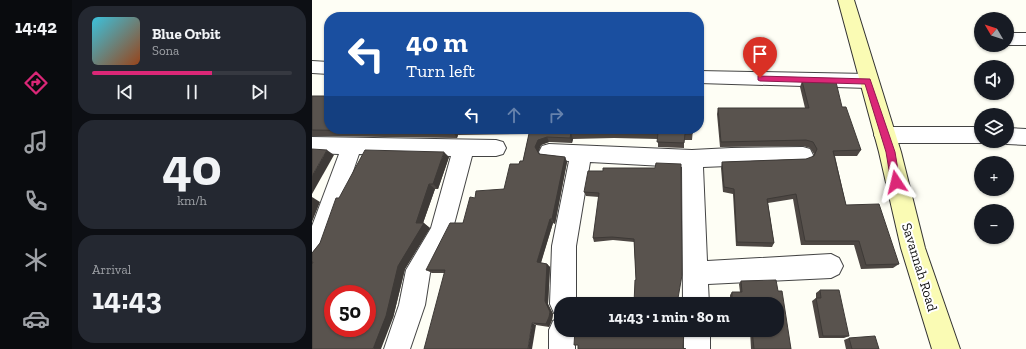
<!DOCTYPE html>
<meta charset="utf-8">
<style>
body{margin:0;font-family:"Zilla Slab",serif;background:#242831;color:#f1f3f6;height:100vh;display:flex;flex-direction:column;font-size:15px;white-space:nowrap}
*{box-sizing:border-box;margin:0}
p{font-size:13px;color:#9ea1a6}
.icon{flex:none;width:22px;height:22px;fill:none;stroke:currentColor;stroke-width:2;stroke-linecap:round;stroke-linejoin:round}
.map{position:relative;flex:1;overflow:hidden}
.panel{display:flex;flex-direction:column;gap:6px;padding:6px;background:#0d0f14;width:240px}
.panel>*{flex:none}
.top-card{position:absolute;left:12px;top:12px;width:380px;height:122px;border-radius:16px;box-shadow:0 1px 3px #0004;background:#1a4fa0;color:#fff;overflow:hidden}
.needle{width:26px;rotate:309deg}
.fabs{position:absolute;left:662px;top:12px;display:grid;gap:8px}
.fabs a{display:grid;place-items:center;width:40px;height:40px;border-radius:50%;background:#171b24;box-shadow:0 1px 3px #0004;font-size:20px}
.speed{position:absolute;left:12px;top:285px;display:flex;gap:8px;font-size:20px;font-weight:700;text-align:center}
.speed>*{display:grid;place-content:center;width:52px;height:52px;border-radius:50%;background:#171b24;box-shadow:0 1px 3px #0004;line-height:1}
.speed .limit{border:6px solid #d22;background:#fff;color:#111}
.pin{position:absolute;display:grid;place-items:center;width:34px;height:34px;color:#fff;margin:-41px -17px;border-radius:50% 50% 50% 0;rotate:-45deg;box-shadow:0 0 4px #0007}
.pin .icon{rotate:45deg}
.me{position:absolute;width:44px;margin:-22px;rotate:350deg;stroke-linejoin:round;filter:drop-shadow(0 0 3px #0008)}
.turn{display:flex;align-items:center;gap:14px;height:84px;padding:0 16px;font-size:18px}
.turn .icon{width:52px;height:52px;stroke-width:2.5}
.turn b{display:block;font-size:28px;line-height:34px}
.lanes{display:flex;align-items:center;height:38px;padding:0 16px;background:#0003;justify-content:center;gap:20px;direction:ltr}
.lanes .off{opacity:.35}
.big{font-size:30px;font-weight:800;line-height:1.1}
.panel .tile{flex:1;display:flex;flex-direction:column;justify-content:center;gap:6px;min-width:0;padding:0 14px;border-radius:16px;background:#242831}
.panel .dial{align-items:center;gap:0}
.dial b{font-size:52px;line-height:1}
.song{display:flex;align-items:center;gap:12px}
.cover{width:48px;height:48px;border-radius:6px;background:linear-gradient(135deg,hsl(190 70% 55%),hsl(20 70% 35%))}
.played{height:4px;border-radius:2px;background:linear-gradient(90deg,#db2777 60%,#363941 60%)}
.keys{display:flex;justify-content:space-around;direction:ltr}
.trip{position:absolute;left:242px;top:297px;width:230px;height:40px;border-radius:16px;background:#171b24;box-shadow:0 1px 3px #0004;font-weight:800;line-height:40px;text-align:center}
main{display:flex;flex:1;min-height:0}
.dock{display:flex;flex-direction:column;width:72px;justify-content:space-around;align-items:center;background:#090b0e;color:#9ea1a6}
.dock .icon{width:28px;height:28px}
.dock .active{color:#db2777}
.dock b{font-size:18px;color:#f1f3f6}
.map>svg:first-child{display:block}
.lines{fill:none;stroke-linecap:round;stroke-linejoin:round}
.minor-casing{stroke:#444;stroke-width:2}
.secondary-casing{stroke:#333;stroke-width:2}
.minor{fill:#fff;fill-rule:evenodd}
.secondary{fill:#fafbb4;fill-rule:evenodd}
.wall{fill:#4d4743}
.shaded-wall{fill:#3e3a37}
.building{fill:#59534e;stroke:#3e3a37;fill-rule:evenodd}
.route{fill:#db2777;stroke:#8e194d}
.labels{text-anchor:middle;stroke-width:4;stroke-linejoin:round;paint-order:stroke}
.street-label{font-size:14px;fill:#111;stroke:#fff}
</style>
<main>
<nav class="dock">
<b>14:42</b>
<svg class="icon active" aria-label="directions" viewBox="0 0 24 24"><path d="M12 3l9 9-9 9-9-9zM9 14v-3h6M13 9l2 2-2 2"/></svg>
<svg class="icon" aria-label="music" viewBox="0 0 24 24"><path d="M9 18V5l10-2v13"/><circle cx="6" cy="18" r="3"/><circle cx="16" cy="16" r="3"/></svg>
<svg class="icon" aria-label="phone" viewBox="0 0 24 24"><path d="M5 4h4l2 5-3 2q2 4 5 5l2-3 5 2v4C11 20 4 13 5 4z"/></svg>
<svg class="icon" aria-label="climate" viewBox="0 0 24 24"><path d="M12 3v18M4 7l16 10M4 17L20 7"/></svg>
<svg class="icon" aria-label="car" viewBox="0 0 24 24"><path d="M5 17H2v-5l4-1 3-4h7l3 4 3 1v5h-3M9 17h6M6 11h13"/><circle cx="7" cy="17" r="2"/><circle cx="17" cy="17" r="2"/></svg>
</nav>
<section class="panel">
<div class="tile">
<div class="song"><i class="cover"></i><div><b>Blue Orbit</b><p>Sona</p></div></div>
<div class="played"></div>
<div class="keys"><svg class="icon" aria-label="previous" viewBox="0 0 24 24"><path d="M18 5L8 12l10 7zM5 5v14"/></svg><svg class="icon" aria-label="pause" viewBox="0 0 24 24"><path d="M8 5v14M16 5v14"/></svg><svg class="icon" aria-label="next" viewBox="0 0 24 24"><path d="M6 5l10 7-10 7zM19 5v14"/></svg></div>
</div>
<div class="tile dial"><b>40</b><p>km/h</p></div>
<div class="tile"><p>Arrival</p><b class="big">14:43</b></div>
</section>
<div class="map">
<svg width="714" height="349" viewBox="0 0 714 349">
<rect width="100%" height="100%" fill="#fefef5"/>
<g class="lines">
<g class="minor-casing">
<g id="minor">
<rect x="695" y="33" width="19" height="12"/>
<polygon points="0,61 17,62 17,74 0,73"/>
<polygon points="387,71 556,74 562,76 565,81 562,86 556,88 387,83"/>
<polygon points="572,127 669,127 669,141 675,141 669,143 572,143 565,141 562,135 565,129"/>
<polygon points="695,128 714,129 714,145 695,144 688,142 695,141"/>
<polygon points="0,137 184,140 191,142 194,148 191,154 184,156 160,156 140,232 118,273 113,305 98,349 72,349 87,305 94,270 119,228 139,156 47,154 15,246 8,255 0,258 0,226 27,154 0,153"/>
<polygon points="237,144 380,150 419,148 491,147 498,149 501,155 498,161 491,163 391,167 395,261 519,254 527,258 531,266 527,274 519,278 396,284 397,304 371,304 370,167 278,162 264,246 264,304 249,304 249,316 242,313 238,304 240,246 257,161 237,160 230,158 227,152 230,146"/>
<polygon points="249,317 249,330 263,330 263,349 237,349 237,330 241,321"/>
<rect x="372" y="330" width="26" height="19"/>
</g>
</g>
<g class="secondary-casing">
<polygon id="secondary" points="526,0 542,0 589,152 613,248 648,349 620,349 589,248 567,152"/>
</g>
<use href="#minor" class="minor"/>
<use href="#secondary" class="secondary"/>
</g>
<g class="wall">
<polygon points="490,81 530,107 549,150 545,156 523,156 534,205 587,264 581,268 549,269 542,245 489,245 481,199 456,203 462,243 460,247 424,246 421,194 411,192 409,168 410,162 494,159 501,157 502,154 498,148 491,146 408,147 405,114 406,108 493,108 488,87"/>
<polygon points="0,96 17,129 381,129 380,140 372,140 372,148 346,147 346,139 302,138 261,139 260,143 237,142 229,145 226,152 227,154 253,157 255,162 243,224 241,223 229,263 235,264 238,267 236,304 241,314 240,320 237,327 224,325 132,273 120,273 114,270 151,223 163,198 192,189 207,164 211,161 217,134 146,135 145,138 0,136"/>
<polygon points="137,157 126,189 123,189 111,223 118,228 93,269 81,318 0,349 0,253 8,243 27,198"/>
<polygon points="369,164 324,280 322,242 301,240 282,242 281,238 287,197 274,196 272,192 291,171 343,168"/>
<polygon points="429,281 466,291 479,349 439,349 438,330 465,330 465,304 418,304 418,295 420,292 428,292 427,284"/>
<polygon points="508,290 537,336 532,338 507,338 500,301 504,298 504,293"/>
<polygon points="537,338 567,349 534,349 532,340"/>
</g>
<g class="shaded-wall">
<polygon points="142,130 146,135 145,138 141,132"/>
<polygon points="259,133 261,139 260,143 258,138"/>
<polygon points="235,137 237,142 229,145 226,153 223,147 226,140"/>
<polygon points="15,150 22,155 0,194 0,176"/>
<polygon points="132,152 137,157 126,189 121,184"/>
<polygon points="253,157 255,162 243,224 240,219"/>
<polygon points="117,184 123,189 110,226 112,223 118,228 93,269 81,318 69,349 61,349 86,266 104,223"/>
<polygon points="0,197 8,202 0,222"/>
<polygon points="238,219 241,223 228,265 225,262"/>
<polygon points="235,264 238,267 236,304 241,314 240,320 237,327 234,324 233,301"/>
<polygon points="220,323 224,325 220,349 216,349"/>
</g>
<g class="building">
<polygon points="490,81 524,82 530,107 534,107 549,150 521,151 534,205 567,204 587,264 554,265 547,241 493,241 484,194 455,199 462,243 425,242 422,189 412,187 410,162 494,159 502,156 505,149 501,142 494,140 409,142 406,108 497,108"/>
<polygon points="0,96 15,96 14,97 17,98 17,129 177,129 142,130 141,132 0,130"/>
<polygon points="218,129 381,129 380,134 373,134 372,143 345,142 346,133 301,132 259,133 258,138 235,137 226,140 223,147 227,154 253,157 240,219 238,219 225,262 235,264 233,301 238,312 237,317 234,324 220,323 216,349 112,349 133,270 114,270 138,223 151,223 158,197 163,198 164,191 192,189 198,164 207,164 208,161 211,161"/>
<polygon points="0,149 15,150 0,176"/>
<path d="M53,150L132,152L121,184H117L104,223H112L86,266L74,316L61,349H0V264L1,262H0V253L8,243L24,198H27ZM21,294H55V328H21Z"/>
<polygon points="344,163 369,164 370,275 365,304 322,304 323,280 324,280 322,239 300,237 281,238 287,193 272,192 276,171 291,171 291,168 343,168"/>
<polygon points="464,280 466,291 470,291 479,349 442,349 440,330 465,330 465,304 420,304 420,292 430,292 429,281"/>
<polygon points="508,290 527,290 537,336 511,336 504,298 509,298"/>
<polygon points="263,330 372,330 371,348 374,349 266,349 266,345 262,345"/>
<polygon points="563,336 567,349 540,349 537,338"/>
</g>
<polygon class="route" points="446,76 558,79 583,152 588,182 587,185 581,185 579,182 574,152 553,84 448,81 446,80"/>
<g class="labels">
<g class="street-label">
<text transform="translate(608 267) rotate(73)" y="5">Savannah Road</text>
</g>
</g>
</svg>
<div class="fabs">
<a><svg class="needle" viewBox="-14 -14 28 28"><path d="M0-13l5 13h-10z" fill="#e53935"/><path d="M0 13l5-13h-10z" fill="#9ea1a6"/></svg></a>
<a><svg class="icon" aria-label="sound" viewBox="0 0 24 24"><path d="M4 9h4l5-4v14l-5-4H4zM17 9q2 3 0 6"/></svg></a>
<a><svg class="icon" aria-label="layers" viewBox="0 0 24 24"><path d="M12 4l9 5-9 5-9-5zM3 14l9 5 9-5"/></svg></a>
<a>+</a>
<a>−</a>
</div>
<div class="speed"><div class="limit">50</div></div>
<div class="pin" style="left:448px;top:78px;background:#d93025"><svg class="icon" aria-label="arrive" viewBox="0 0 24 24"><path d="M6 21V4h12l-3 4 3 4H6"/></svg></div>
<svg class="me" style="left:584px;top:182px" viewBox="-20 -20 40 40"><path d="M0-17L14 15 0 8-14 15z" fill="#db2777" stroke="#fff" stroke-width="4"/></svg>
<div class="trip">14:43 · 1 min · 80 m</div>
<div class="top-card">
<div class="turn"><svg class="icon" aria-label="left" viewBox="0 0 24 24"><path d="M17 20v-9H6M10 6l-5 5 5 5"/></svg><div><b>40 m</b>Turn left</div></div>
<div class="lanes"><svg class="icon" aria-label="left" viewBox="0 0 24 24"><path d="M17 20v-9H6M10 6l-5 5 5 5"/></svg><svg class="icon off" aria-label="ahead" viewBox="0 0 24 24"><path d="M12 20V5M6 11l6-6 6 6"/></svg><svg class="icon off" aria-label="right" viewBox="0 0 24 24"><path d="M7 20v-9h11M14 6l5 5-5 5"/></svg></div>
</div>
</div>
</main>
